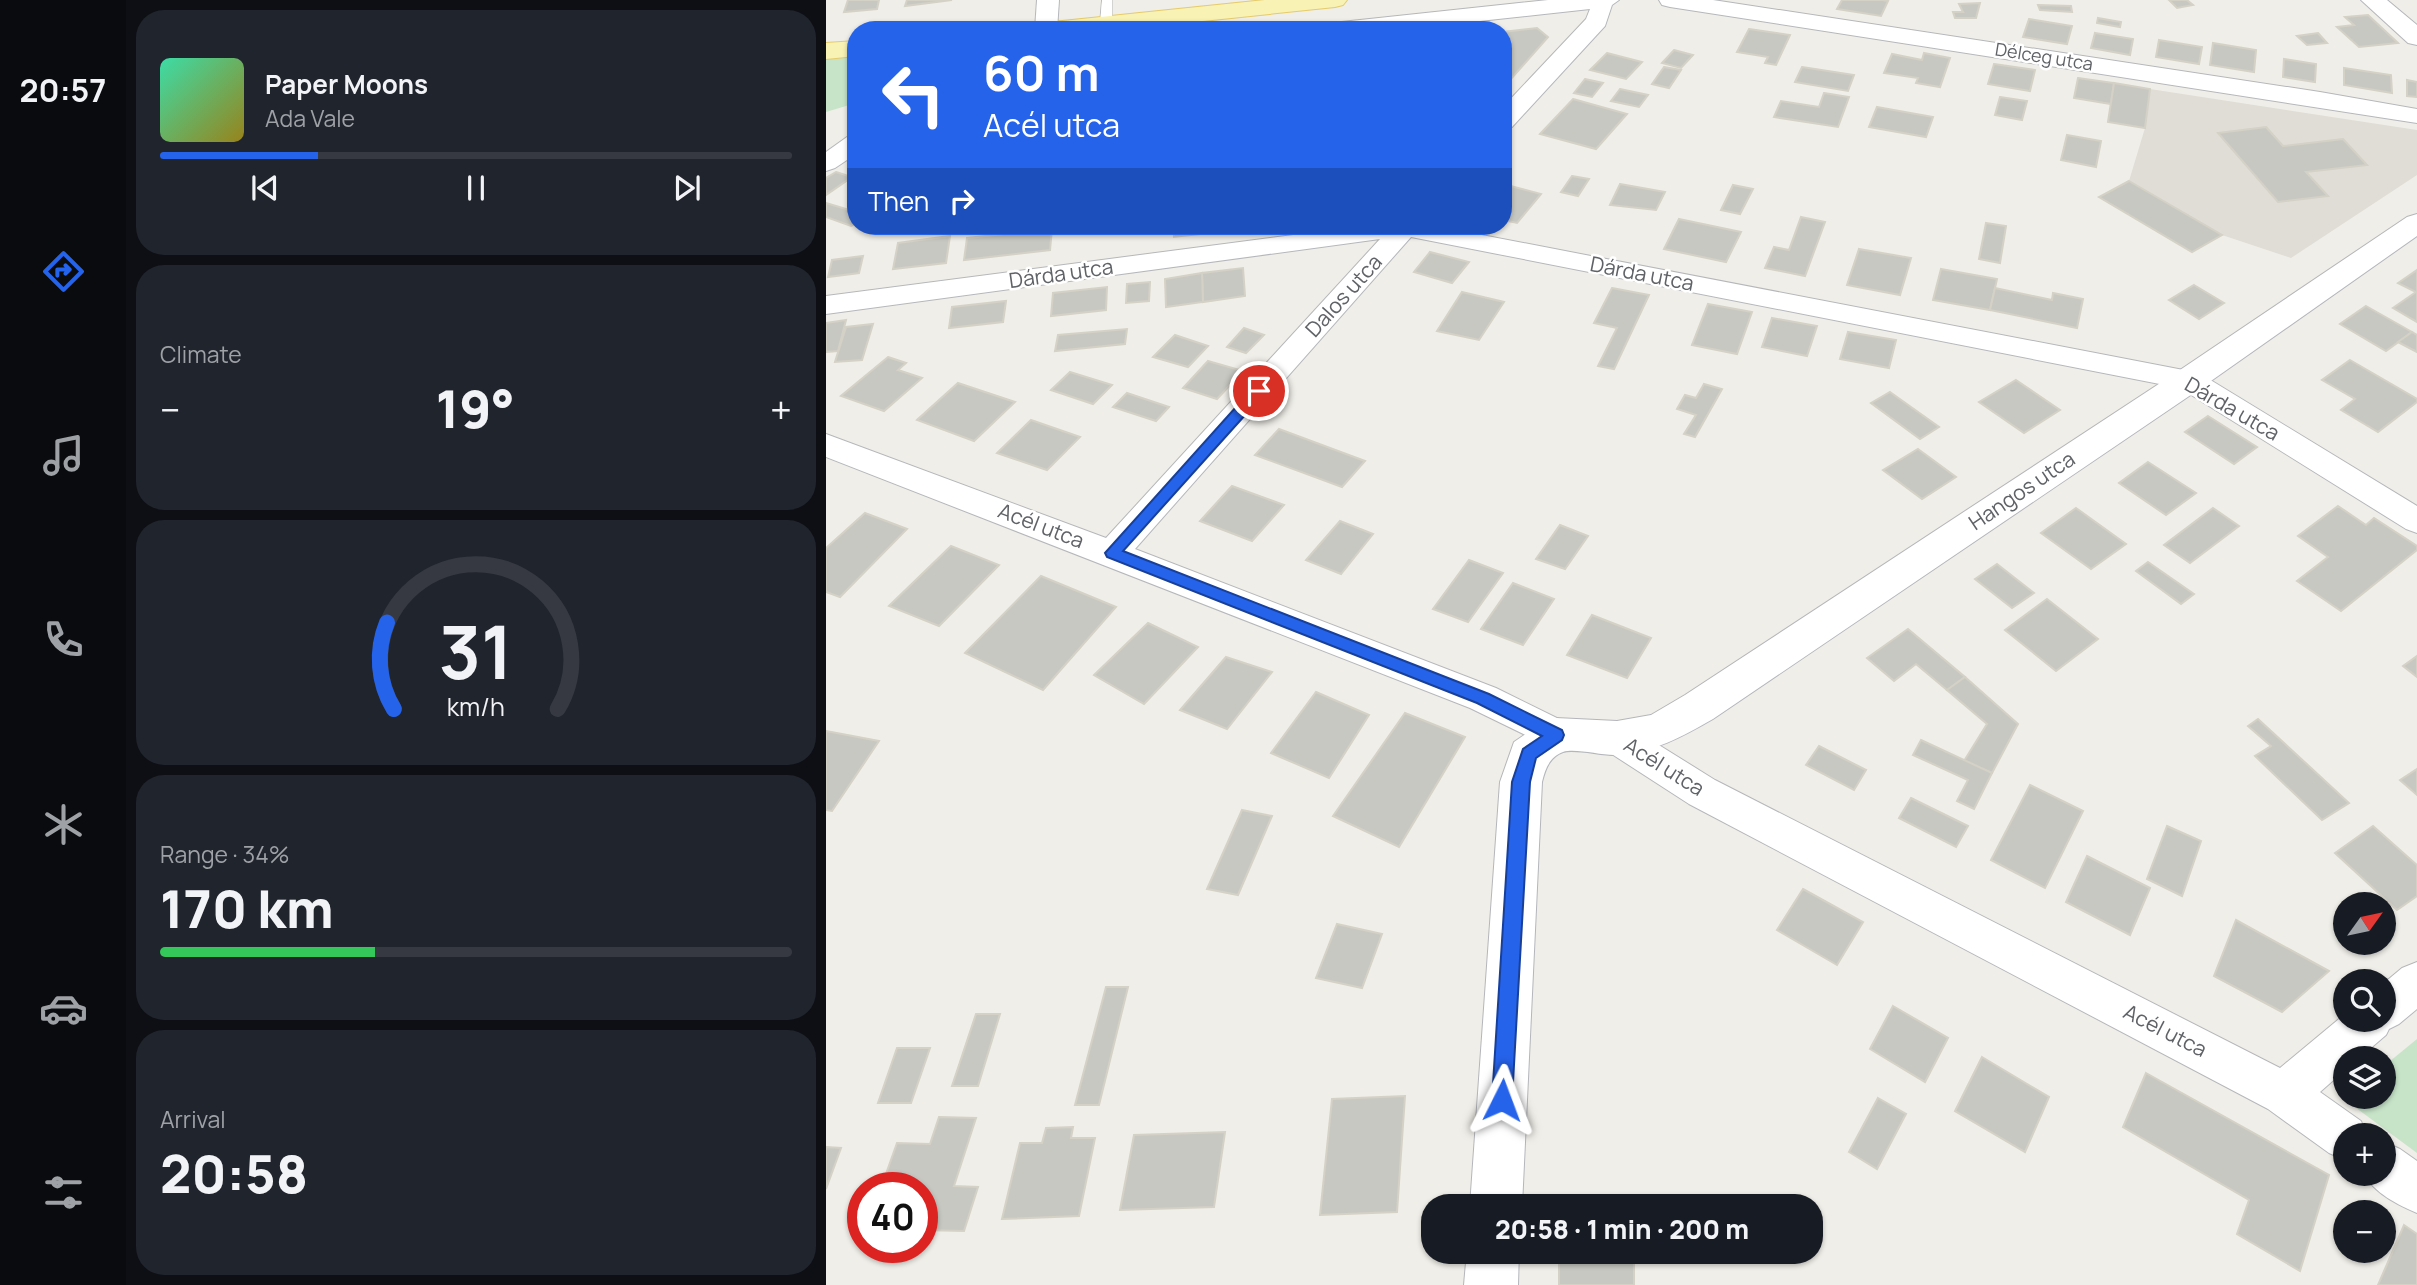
<!DOCTYPE html>
<meta charset="utf-8">
<style>
body{margin:0;font-family:Manrope,sans-serif;background:#20242c;color:#f1f3f6;height:100vh;display:flex;flex-direction:column;font-size:26px;white-space:nowrap}
*{box-sizing:border-box;margin:0}
p{font-size:23px;color:#9ea1a6}
.icon{flex:none;width:38px;height:38px;fill:none;stroke:currentColor;stroke-width:2;stroke-linecap:round;stroke-linejoin:round}
.map{position:relative;flex:1;overflow:hidden}
.sheet{display:flex;flex-direction:column;gap:10px;padding:10px;background:#0d0f14;width:700px}
.sheet>*{flex:none}
.hud{position:absolute;left:21px;top:21px;width:665px;height:214px;border-radius:28px;box-shadow:0 2px 5px #0004;background:#2563eb;color:#fff;overflow:hidden}
.needle{width:46px;rotate:57deg}
.fabs{position:absolute;left:1507px;top:892px;display:grid;gap:14px}
.fabs a{display:grid;place-items:center;width:63px;height:63px;border-radius:50%;background:#171b24;box-shadow:0 2px 5px #0004;font-size:35px}
.speed{position:absolute;left:21px;top:1172px;display:flex;gap:14px;font-size:35px;font-weight:700;text-align:center}
.speed>*{display:grid;place-content:center;width:91px;height:91px;border-radius:50%;background:#171b24;box-shadow:0 2px 5px #0004;line-height:1}
.speed .limit{border:10px solid #d22;background:#fff;color:#111}
.pin{position:absolute;display:grid;place-items:center;width:60px;height:60px;color:#fff;margin:-30px;border:4px solid #fff;border-radius:50%;box-shadow:0 2px 7px #0007}
.me{position:absolute;width:77px;margin:-38px;rotate:3deg;stroke-linejoin:round;filter:drop-shadow(0 0 5px #0008)}
.turn{display:flex;align-items:center;gap:24px;height:147px;padding:0 21px;font-size:32px}
.turn .icon{width:91px;height:91px;stroke-width:2.5}
.turn b{display:block;font-size:49px;line-height:60px}
.then{display:flex;align-items:center;height:66px;padding:0 21px;background:#0003;gap:14px;font-size:26px}
.big{font-size:52px;font-weight:800;line-height:1.1}
.sheet .card{flex:1;display:flex;flex-direction:column;justify-content:center;gap:10px;min-width:0;padding:0 24px;border-radius:28px;background:#20242c}
.sheet .dial{align-items:center;gap:0}
.dial svg{height:182px;overflow:visible;fill:none;stroke:#363941;stroke-width:7;stroke-linecap:round;text-anchor:middle}
.dial text{fill:#f1f3f6;stroke:none}
.song{display:flex;align-items:center;gap:21px}
.cover{width:84px;height:84px;border-radius:10px;background:linear-gradient(135deg,hsl(160 70% 55%),hsl(50 70% 35%))}
.played{height:7px;border-radius:4px;background:linear-gradient(90deg,#2563eb 25%,#363941 25%)}
.keys{display:flex;justify-content:space-around;direction:ltr}
.heat{display:flex;justify-content:space-between;align-items:center;font-size:38px;direction:ltr}
.charge{height:10px;border-radius:5px;background:linear-gradient(90deg,#34c759 34%,#363941 0)}
.trip{position:absolute;left:595px;top:1194px;width:402px;height:70px;border-radius:28px;background:#171b24;box-shadow:0 2px 5px #0004;font-weight:800;line-height:70px;text-align:center}
main{display:flex;flex:1;min-height:0}
.tab-bar{display:flex;flex-direction:column;width:126px;justify-content:space-around;align-items:center;background:#090b0e;color:#9ea1a6}
.tab-bar .icon{width:49px;height:49px}
.tab-bar .selected{color:#2563eb}
.tab-bar b{font-size:32px;color:#f1f3f6}
.map>svg:first-child{display:block}
.education{fill:#dfddd6}
.green{fill:#c7e4c9}
.building{fill:#c8c8c2;stroke:#d4d1c6;stroke-width:2}
.lines{fill:none;stroke-linecap:round;stroke-linejoin:round}
.lane-casing{stroke:#b5b7bb;stroke-width:1}
.street-casing{stroke:#b5b7bb;stroke-width:2}
.secondary-casing{stroke:#b4b6bb;stroke-width:2}
.primary-casing{stroke:#e5cb6b;stroke-width:2}
.lane{fill:#fff;fill-rule:evenodd}
.street{fill:#fff;fill-rule:evenodd}
.secondary{fill:#fff;fill-rule:evenodd}
.primary{fill:#f8f2b4;fill-rule:evenodd}
.route{fill:#2563eb;stroke:#184099;stroke-width:2}
.labels{text-anchor:middle;stroke-width:5;stroke-linejoin:round;paint-order:stroke}
.far-street-label{font-size:18px;fill:#5f6266;stroke:#fff}
.street-label{font-size:21px;fill:#5f6266;stroke:#fff}
</style>
<main>
<nav class="tab-bar">
<b>20:57</b>
<svg class="icon selected" aria-label="directions" viewBox="0 0 24 24"><path d="M12 3l9 9-9 9-9-9zM9 14v-3h6M13 9l2 2-2 2"/></svg>
<svg class="icon" aria-label="music" viewBox="0 0 24 24"><path d="M9 18V5l10-2v13"/><circle cx="6" cy="18" r="3"/><circle cx="16" cy="16" r="3"/></svg>
<svg class="icon" aria-label="phone" viewBox="0 0 24 24"><path d="M5 4h4l2 5-3 2q2 4 5 5l2-3 5 2v4C11 20 4 13 5 4z"/></svg>
<svg class="icon" aria-label="climate" viewBox="0 0 24 24"><path d="M12 3v18M4 7l16 10M4 17L20 7"/></svg>
<svg class="icon" aria-label="car" viewBox="0 0 24 24"><path d="M5 17H2v-5l4-1 3-4h7l3 4 3 1v5h-3M9 17h6M6 11h13"/><circle cx="7" cy="17" r="2"/><circle cx="17" cy="17" r="2"/></svg>
<svg class="icon" aria-label="filters" viewBox="0 0 24 24"><path d="M4 7h16M4 17h16"/><circle cx="9" cy="7" r="2"/><circle cx="15" cy="17" r="2"/></svg>
</nav>
<section class="sheet">
<div class="card">
<div class="song"><i class="cover"></i><div><b>Paper Moons</b><p>Ada Vale</p></div></div>
<div class="played"></div>
<div class="keys"><svg class="icon" aria-label="previous" viewBox="0 0 24 24"><path d="M18 5L8 12l10 7zM5 5v14"/></svg><svg class="icon" aria-label="pause" viewBox="0 0 24 24"><path d="M8 5v14M16 5v14"/></svg><svg class="icon" aria-label="next" viewBox="0 0 24 24"><path d="M6 5l10 7-10 7zM19 5v14"/></svg></div>
</div>
<div class="card"><p>Climate</p>
<div class="heat"><a>−</a><b class="big">19°</b><a>+</a></div>
</div>
<div class="card dial"><svg viewBox="0 0 100 80">
<path d="M14 69A42 42 0 1 1 86 69"/>
<path d="M14 69A42 42 0 0 1 11 31" stroke="#2563eb"/>
<text x="50" y="56" font-size="32" font-weight="700">31</text>
<text x="50" y="72" font-size="11">km/h</text>
</svg></div>
<div class="card"><p>Range · 34%</p><b class="big">170 km</b><div class="charge"></div></div>
<div class="card"><p>Arrival</p><b class="big">20:58</b></div>
</section>
<div class="map">
<svg width="1591" height="1285" viewBox="0 0 1591 1285">
<rect width="100%" height="100%" fill="#f0eee8"/>
<polygon class="education" points="1324,89 1591,130 1591,175 1465,258 1396,235 1303,181 1319,128"/>
<g class="green">
<polygon points="30,56 30,103 0,112 0,59"/>
<polygon points="1591,1039 1591,1153 1518,1099 1558,1097 1558,1066"/>
</g>
<g class="building">
<polygon points="22,0 53,0 51,9 18,12"/>
<polygon points="81,0 126,0 79,6"/>
<polygon points="1016,0 1056,0 1062,1 1055,16 1011,9"/>
<polygon points="1343,0 1361,0 1367,5 1351,8"/>
<polygon points="1154,3 1150,18 1129,18 1127,12 1137,12 1133,4"/>
<polygon points="1212,5 1245,6 1246,12 1214,10"/>
<polygon points="1542,15 1572,43 1533,47 1511,27 1528,25 1519,17"/>
<polygon points="1272,18 1295,22 1294,27 1271,23"/>
<polygon points="1203,19 1246,26 1241,44 1197,37"/>
<polygon points="711,28 722,37 685,79 677,77 677,32"/>
<polygon points="923,29 964,35 950,65 939,63 942,57 911,52"/>
<polygon points="1269,33 1307,39 1304,55 1265,48"/>
<polygon points="1492,33 1501,43 1481,45 1471,36"/>
<polygon points="1333,40 1376,47 1373,64 1330,57"/>
<polygon points="1387,43 1430,50 1428,72 1384,65"/>
<polygon points="848,50 867,55 855,68 836,63"/>
<polygon points="781,53 816,62 800,79 764,70"/>
<polygon points="1098,53 1124,58 1114,87 1090,83 1092,78 1058,73 1066,54 1096,60"/>
<polygon points="1458,59 1490,64 1489,82 1457,77"/>
<polygon points="1168,64 1209,70 1204,91 1162,84"/>
<polygon points="838,67 855,70 843,88 826,84"/>
<polygon points="976,67 1028,75 1022,91 969,82"/>
<polygon points="1518,68 1565,75 1566,93 1518,85"/>
<polygon points="1252,78 1288,83 1285,104 1248,98"/>
<polygon points="759,79 777,83 766,97 748,93"/>
<polygon points="1581,80 1591,82 1591,97 1581,96"/>
<polygon points="1288,83 1324,89 1319,128 1282,122"/>
<polygon points="794,89 822,95 813,107 785,101"/>
<polygon points="998,93 1023,97 1012,127 948,117 955,101 993,107"/>
<polygon points="1174,97 1201,101 1196,120 1169,115"/>
<polygon points="747,99 801,114 770,149 714,134"/>
<polygon points="1051,107 1107,117 1100,137 1043,127"/>
<polygon points="1440,127 1457,146 1517,139 1541,165 1480,172 1502,196 1452,202 1392,133"/>
<polygon points="1241,135 1275,141 1270,167 1235,160"/>
<polygon points="10,172 26,177 0,195 0,178"/>
<polygon points="746,176 763,179 752,196 735,192"/>
<polygon points="1303,181 1396,235 1366,252 1273,197"/>
<polygon points="677,184 715,194 691,223 677,220"/>
<polygon points="794,184 839,192 830,210 784,205"/>
<polygon points="907,185 927,189 914,214 895,210"/>
<polygon points="0,203 30,212 30,224 25,226 0,217"/>
<polygon points="975,217 999,222 979,276 939,268 948,247 963,250"/>
<polygon points="853,219 915,232 900,262 838,249"/>
<polygon points="1160,223 1180,226 1174,263 1153,259"/>
<polygon points="348,226 392,226 392,232 348,237"/>
<polygon points="226,229 224,250 138,260 141,238"/>
<polygon points="124,236 120,263 67,269 72,243"/>
<polygon points="1033,249 1085,258 1074,295 1021,285"/>
<polygon points="604,252 643,262 626,283 588,272"/>
<polygon points="37,256 33,273 2,277 6,260"/>
<polygon points="417,268 419,296 377,302 376,273"/>
<polygon points="1115,269 1171,279 1164,310 1107,300"/>
<polygon points="1591,270 1591,322 1567,308 1590,292 1572,283"/>
<polygon points="376,273 377,302 340,307 339,279"/>
<polygon points="324,282 323,301 300,303 301,284"/>
<polygon points="1368,285 1398,303 1373,319 1343,300"/>
<polygon points="281,287 280,310 225,316 227,293"/>
<polygon points="786,288 823,295 788,369 772,366 791,328 768,323"/>
<polygon points="1169,288 1226,300 1227,293 1257,299 1251,328 1164,310"/>
<polygon points="636,292 678,302 653,340 611,331"/>
<polygon points="180,301 177,322 123,328 126,307"/>
<polygon points="882,304 926,312 911,354 866,345"/>
<polygon points="1540,306 1586,332 1560,351 1514,324"/>
<polygon points="946,318 991,326 981,356 936,347"/>
<polygon points="20,320 12,351 0,352 0,323"/>
<polygon points="47,324 36,360 9,362 20,327"/>
<polygon points="418,328 438,335 420,353 401,347"/>
<polygon points="301,329 299,344 229,351 232,335"/>
<polygon points="1022,332 1070,340 1063,368 1014,359"/>
<polygon points="1586,332 1591,335 1591,352 1572,342"/>
<polygon points="349,335 382,346 362,367 327,357"/>
<polygon points="62,357 80,363 72,370 96,378 58,411 15,396"/>
<polygon points="1524,360 1591,399 1591,402 1552,432 1515,410 1529,399 1496,380"/>
<polygon points="382,361 417,371 391,399 357,388"/>
<polygon points="244,372 286,385 267,404 225,390"/>
<polygon points="1190,380 1234,410 1198,433 1153,402"/>
<polygon points="132,383 189,402 148,441 91,420"/>
<polygon points="878,384 896,389 869,437 858,434 870,415 851,409 859,395 870,398"/>
<polygon points="1064,392 1113,427 1094,439 1045,403"/>
<polygon points="301,393 343,407 330,421 287,407"/>
<polygon points="1382,416 1431,447 1408,464 1359,432"/>
<polygon points="205,420 254,437 221,470 171,453"/>
<polygon points="453,429 539,461 516,487 429,455"/>
<polygon points="1092,449 1130,477 1096,499 1057,470"/>
<polygon points="1322,462 1370,493 1340,515 1293,483"/>
<polygon points="406,486 458,505 426,541 374,521"/>
<polygon points="1512,506 1540,525 1548,518 1591,546 1591,550 1515,611 1471,581 1502,557 1472,536"/>
<polygon points="1250,508 1300,544 1265,569 1215,533"/>
<polygon points="1387,508 1413,526 1364,563 1338,545"/>
<polygon points="39,513 81,529 14,597 0,592 0,548"/>
<polygon points="514,521 547,534 515,574 480,560"/>
<polygon points="734,525 762,536 739,569 710,559"/>
<polygon points="125,546 173,565 113,626 63,606"/>
<polygon points="643,560 677,573 642,622 607,609"/>
<polygon points="1322,562 1368,594 1355,604 1310,571"/>
<polygon points="1171,564 1208,593 1186,608 1149,579"/>
<polygon points="215,576 290,607 217,690 139,653"/>
<polygon points="687,583 728,599 697,645 655,629"/>
<polygon points="1221,599 1272,639 1230,671 1179,630"/>
<polygon points="766,615 825,638 801,678 741,655"/>
<polygon points="322,623 372,647 318,704 268,675"/>
<polygon points="1082,629 1139,677 1121,690 1090,664 1068,681 1041,658"/>
<polygon points="1591,656 1591,677 1577,666"/>
<polygon points="400,657 446,672 401,729 354,710"/>
<polygon points="1139,677 1192,724 1166,773 1138,761 1161,724 1121,690"/>
<polygon points="490,692 543,715 503,778 445,753"/>
<polygon points="579,713 639,737 573,847 507,816"/>
<polygon points="1432,719 1523,803 1496,820 1429,756 1445,746 1422,726"/>
<polygon points="0,731 53,741 6,811 0,810"/>
<polygon points="1095,740 1166,773 1148,809 1131,801 1142,780 1087,755"/>
<polygon points="993,746 1040,770 1028,790 980,765"/>
<polygon points="1591,769 1591,795 1574,780"/>
<polygon points="1204,785 1257,811 1219,888 1165,860"/>
<polygon points="1085,798 1142,826 1130,847 1073,818"/>
<polygon points="416,810 446,816 412,895 381,889"/>
<polygon points="1341,826 1375,841 1356,896 1321,879"/>
<polygon points="1547,826 1591,865 1591,896 1571,910 1509,853"/>
<polygon points="1261,856 1324,888 1304,935 1240,902"/>
<polygon points="977,889 1037,922 1011,965 951,930"/>
<polygon points="1410,920 1503,971 1456,1012 1388,976"/>
<polygon points="511,924 556,934 536,988 490,978"/>
<polygon points="280,987 302,987 273,1105 249,1105"/>
<polygon points="1067,1006 1122,1038 1099,1082 1044,1049"/>
<polygon points="150,1014 174,1014 152,1086 126,1086"/>
<polygon points="71,1048 104,1048 85,1103 52,1103"/>
<polygon points="1156,1057 1223,1097 1199,1152 1129,1111"/>
<polygon points="1320,1073 1503,1175 1474,1271 1411,1234 1423,1200 1297,1127"/>
<polygon points="579,1096 571,1212 494,1215 506,1099"/>
<polygon points="1052,1098 1080,1114 1051,1169 1023,1152"/>
<polygon points="113,1117 150,1118 128,1186 152,1187 138,1231 96,1230 96,1188 55,1188 71,1143 104,1144"/>
<polygon points="247,1127 245,1138 269,1138 253,1216 176,1219 194,1143 216,1143 220,1128"/>
<polygon points="399,1132 388,1207 294,1210 308,1135"/>
<polygon points="0,1147 15,1148 0,1189"/>
<polygon points="1578,1225 1591,1234 1591,1285 1552,1285"/>
<rect x="733" y="1251" width="75" height="34"/>
</g>
<g class="lines">
<g class="lane-casing">
<polygon id="lane" points="276,0 286,0 286,23 280,26 274,23"/>
</g>
<g class="street-casing">
<g id="street">
<polygon points="211,0 233,0 231,30 209,29"/>
<polygon points="722,0 793,0 786,5 779,26 686,127 677,129 677,107 760,19 764,9 570,30 495,30 498,25 506,23"/>
<polygon points="833,0 887,0 1494,92 1591,109 1591,123 844,7 836,5"/>
<polygon points="30,135 30,154 9,168 0,171 0,152 21,137"/>
<polygon points="536,226 609,226 1373,373 1591,506 1591,533 1580,529 1354,388 585,237 309,549 670,688 743,724 748,735 743,746 730,750 644,708 0,457 0,434 280,538 554,239 0,314 0,296"/>
<polygon points="791,723 804,727 889,780 1454,1068 1519,1014 1519,1020 1558,1020 1558,983 1576,968 1591,962 1591,1009 1573,1024 1563,1029 1560,1035 1532,1059 1519,1059 1519,1070 1494,1092 1535,1121 1541,1136 1519,1136 1519,1160 1503,1153 1442,1109 863,804 778,749 773,738 778,727"/>
<path d="M1558,1142L1574,1149L1591,1161V1213C1574,1206 1546,1192 1539,1174H1558Z"/>
</g>
</g>
<g class="secondary-casing">
<g id="secondary">
<polygon points="1535,0 1561,0 1591,25 1591,45 1582,43"/>
<path d="M1591,214V236L1375,388L887,719C856,737 828,752 791,755C776,756 750,748 737,752C723,757 719,770 716,782L696,1206H644L674,782L688,742L716,723L730,718L791,721L825,715L859,695L1351,372L1581,217Z"/>
<polygon points="641,1251 693,1251 692,1285 638,1285"/>
</g>
</g>
<g class="primary-casing">
<g id="primary">
<polygon points="439,0 521,0 517,5 509,7 291,30 205,30 208,25 217,23"/>
<polygon points="30,41 30,56 0,59 0,43"/>
</g>
</g>
<use href="#lane" class="lane"/>
<use href="#street" class="street"/>
<use href="#secondary" class="secondary"/>
<use href="#primary" class="primary"/>
</g>
<polygon class="route" points="433,386 438,387 438,394 297,551 663,694 736,730 738,735 736,740 710,758 704,782 686,1100 683,1107 676,1110 669,1107 666,1100 686,782 697,749 716,736 651,703 281,557 279,553 428,387"/>
<g class="labels">
<g class="far-street-label">
<text transform="translate(1218 57) rotate(9)" y="6">Délceg utca</text>
</g>
<g class="street-label">
<text transform="translate(235 274) rotate(-8)" y="7">Dárda utca</text>
<text transform="translate(816 274) rotate(11)" y="7">Dárda utca</text>
<text transform="translate(518 296) rotate(-48)" y="7">Dalos utca</text>
<text transform="translate(1406 409) rotate(30)" y="7">Dárda utca</text>
<text transform="translate(1196 491) rotate(-34)" y="7">Hangos utca</text>
<text transform="translate(215 526) rotate(21)" y="7">Acél utca</text>
<text transform="translate(838 767) rotate(32)" y="7">Acél utca</text>
<text transform="translate(1339 1031) rotate(27)" y="7">Acél utca</text>
</g>
</g>
</svg>
<div class="fabs">
<a><svg class="needle" viewBox="-14 -14 28 28"><path d="M0-13l5 13h-10z" fill="#e53935"/><path d="M0 13l5-13h-10z" fill="#9ea1a6"/></svg></a>
<a><svg class="icon" aria-label="search" viewBox="0 0 24 24"><circle cx="10" cy="10" r="6"/><path d="M15 15l6 6"/></svg></a>
<a><svg class="icon" aria-label="layers" viewBox="0 0 24 24"><path d="M12 4l9 5-9 5-9-5zM3 14l9 5 9-5"/></svg></a>
<a>+</a>
<a>−</a>
</div>
<div class="speed"><div class="limit">40</div></div>
<div class="pin" style="left:433px;top:391px;background:#d93025"><svg class="icon" aria-label="arrive" viewBox="0 0 24 24"><path d="M6 21V4h12l-3 4 3 4H6"/></svg></div>
<svg class="me" style="left:676px;top:1100px" viewBox="-20 -20 40 40"><path d="M0-17L14 15 0 8-14 15z" fill="#2563eb" stroke="#fff" stroke-width="4"/></svg>
<div class="trip">20:58 · 1 min · 200 m</div>
<div class="hud">
<div class="turn"><svg class="icon" aria-label="left" viewBox="0 0 24 24"><path d="M17 20v-9H6M10 6l-5 5 5 5"/></svg><div><b>60 m</b>Acél utca</div></div>
<div class="then">Then<svg class="icon" aria-label="right" viewBox="0 0 24 24"><path d="M7 20v-9h11M14 6l5 5-5 5"/></svg></div>
</div>
</div>
</main>
